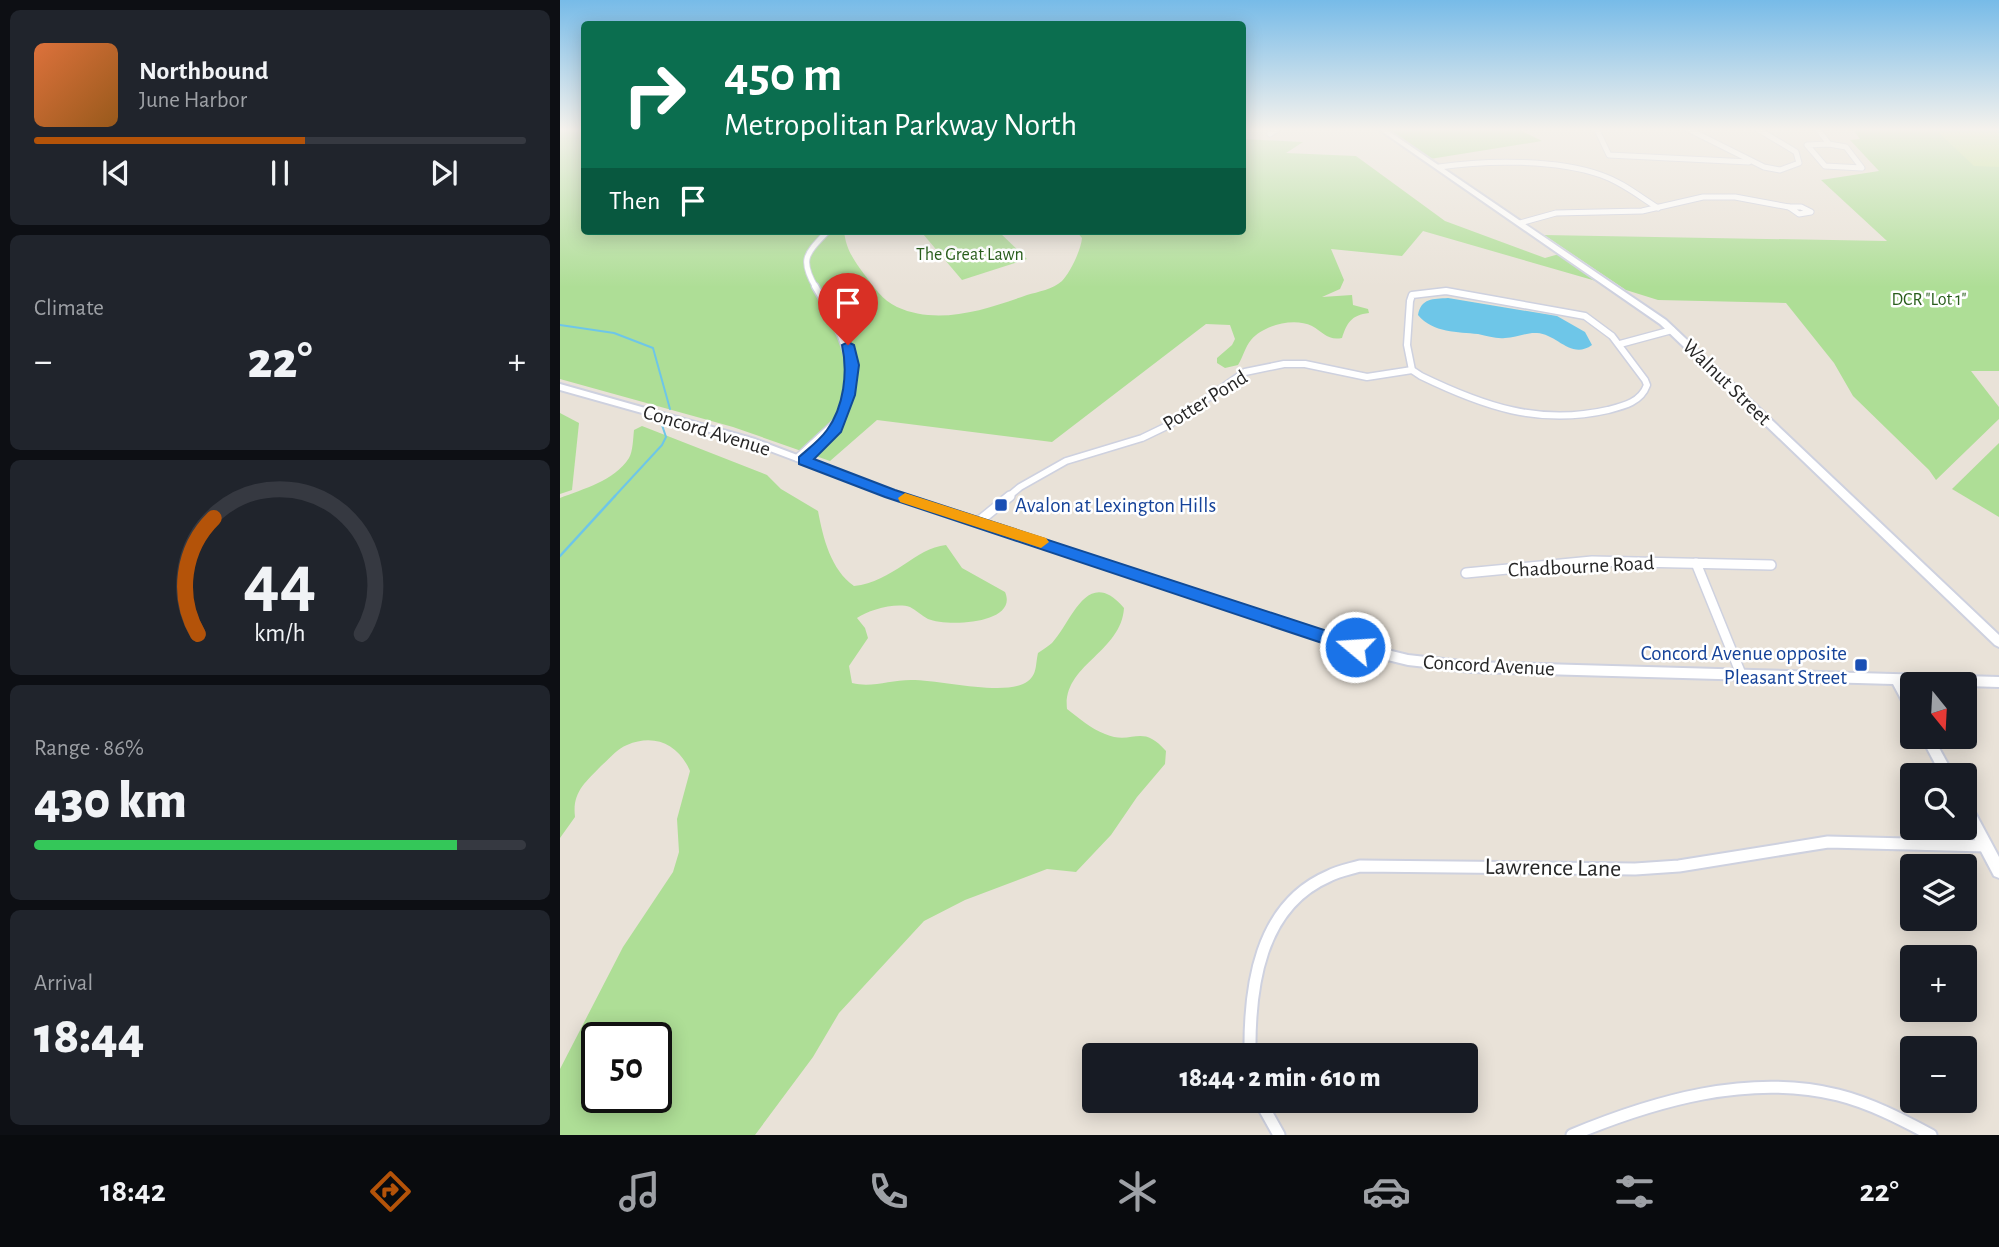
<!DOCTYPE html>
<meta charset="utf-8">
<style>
body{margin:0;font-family:"Alegreya Sans",sans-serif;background:#20242c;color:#f1f3f6;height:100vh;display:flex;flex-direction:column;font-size:26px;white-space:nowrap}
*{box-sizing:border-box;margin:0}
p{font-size:23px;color:#9ea1a6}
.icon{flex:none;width:38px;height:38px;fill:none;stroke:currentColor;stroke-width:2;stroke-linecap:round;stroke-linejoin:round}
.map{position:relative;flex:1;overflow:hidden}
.drawer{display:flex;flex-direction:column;gap:10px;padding:10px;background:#0d0f14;width:560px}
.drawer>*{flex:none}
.banner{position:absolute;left:21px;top:21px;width:665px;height:214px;border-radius:7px;box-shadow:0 4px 18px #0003;background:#0b6e4f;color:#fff;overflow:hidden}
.needle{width:46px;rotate:162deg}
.buttons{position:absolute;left:1340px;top:672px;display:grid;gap:14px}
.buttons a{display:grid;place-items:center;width:77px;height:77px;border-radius:7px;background:#171b24;box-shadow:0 4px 18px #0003;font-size:35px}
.speed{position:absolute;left:21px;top:1022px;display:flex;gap:14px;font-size:35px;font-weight:700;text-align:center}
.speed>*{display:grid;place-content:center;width:91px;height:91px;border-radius:50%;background:#171b24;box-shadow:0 4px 18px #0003;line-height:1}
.speed .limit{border:4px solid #111;border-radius:10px;background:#fff;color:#111}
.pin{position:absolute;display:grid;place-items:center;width:60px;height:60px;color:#fff;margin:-72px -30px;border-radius:50% 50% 50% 0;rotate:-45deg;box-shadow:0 0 7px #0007}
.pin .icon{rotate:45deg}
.me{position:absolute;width:77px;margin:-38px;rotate:288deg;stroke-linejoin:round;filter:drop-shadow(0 0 5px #0008)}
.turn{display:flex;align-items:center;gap:24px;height:147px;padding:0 28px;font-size:32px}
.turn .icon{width:91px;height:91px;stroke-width:2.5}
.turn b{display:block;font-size:49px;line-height:60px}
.then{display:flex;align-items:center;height:66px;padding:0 28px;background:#0003;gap:14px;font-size:26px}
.big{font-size:52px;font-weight:800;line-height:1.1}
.drawer .card{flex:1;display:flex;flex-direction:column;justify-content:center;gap:10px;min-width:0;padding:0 24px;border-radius:10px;background:#20242c}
.drawer .dial{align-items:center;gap:0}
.dial svg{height:182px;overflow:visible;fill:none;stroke:#363941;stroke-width:7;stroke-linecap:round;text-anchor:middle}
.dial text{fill:#f1f3f6;stroke:none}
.song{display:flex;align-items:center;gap:21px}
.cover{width:84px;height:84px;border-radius:10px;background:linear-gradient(135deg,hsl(20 70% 55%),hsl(30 70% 35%))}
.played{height:7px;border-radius:4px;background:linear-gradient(90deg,#b45309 55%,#363941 55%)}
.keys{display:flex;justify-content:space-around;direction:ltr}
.heat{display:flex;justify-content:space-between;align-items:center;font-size:38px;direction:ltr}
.charge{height:10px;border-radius:5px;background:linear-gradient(90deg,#34c759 86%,#363941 0)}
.trip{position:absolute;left:522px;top:1043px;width:396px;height:70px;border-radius:7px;background:#171b24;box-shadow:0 4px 18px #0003;font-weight:800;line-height:70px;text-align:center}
.menu{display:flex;height:112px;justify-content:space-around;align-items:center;background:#090b0e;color:#9ea1a6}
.menu .icon{width:49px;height:49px}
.menu .on{color:#b45309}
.menu b{font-size:32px;color:#f1f3f6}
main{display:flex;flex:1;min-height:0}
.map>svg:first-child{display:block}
.green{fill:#aede96;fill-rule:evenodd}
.pitch{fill:#c1e592}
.water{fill:#6ec6e8}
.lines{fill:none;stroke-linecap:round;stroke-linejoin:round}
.stream-far1{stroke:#6ec6e8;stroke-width:2}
.stream{stroke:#6ec6e8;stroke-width:2.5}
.street-far3-casing{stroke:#ced1df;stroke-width:7}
.street-far2-casing{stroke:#ced1df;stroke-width:9}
.street-far1-casing{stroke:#ced1df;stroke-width:12}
.street-casing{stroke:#ced1df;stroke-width:15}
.secondary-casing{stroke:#ced1df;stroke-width:4}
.street-far3{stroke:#fff;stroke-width:5}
.street-far2{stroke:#fff;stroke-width:6}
.street-far1{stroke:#fff;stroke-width:9}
.street{stroke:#fff;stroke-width:11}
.secondary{fill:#fff;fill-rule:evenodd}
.route{fill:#1a73e8;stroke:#114b97;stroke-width:2}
.slow{fill:#f59e0b}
.transit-dot{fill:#1a4fb4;stroke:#fff;stroke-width:2.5}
.labels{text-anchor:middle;stroke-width:5;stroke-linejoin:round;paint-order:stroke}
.far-park-label{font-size:18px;fill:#295e1c;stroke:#fff}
.street-label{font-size:21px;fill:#262626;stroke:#fff}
.transit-label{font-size:21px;fill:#164399;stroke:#fff;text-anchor:start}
.near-street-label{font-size:24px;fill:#262626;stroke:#fff}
</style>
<main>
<section class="drawer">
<div class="card">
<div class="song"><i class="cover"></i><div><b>Northbound</b><p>June Harbor</p></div></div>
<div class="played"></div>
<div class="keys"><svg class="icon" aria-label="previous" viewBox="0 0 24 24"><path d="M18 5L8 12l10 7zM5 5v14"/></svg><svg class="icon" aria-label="pause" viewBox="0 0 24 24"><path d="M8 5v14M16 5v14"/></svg><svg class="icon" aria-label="next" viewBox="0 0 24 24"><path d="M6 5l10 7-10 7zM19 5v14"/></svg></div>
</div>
<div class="card"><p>Climate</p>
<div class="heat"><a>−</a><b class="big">22°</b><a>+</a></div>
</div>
<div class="card dial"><svg viewBox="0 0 100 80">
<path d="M14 69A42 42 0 1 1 86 69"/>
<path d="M14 69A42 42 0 0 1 21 18" stroke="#b45309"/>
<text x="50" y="56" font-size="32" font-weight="700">44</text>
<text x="50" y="72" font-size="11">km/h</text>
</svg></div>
<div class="card"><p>Range · 86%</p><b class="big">430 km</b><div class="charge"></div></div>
<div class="card"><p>Arrival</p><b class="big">18:44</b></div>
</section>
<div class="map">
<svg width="1439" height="1135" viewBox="0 0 1439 1135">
<rect width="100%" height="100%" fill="#e9e2d8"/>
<g class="green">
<path d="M0,128H24V231H284C286,249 293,259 304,274C314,287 322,300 337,307C379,326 427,309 467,295C478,292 493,289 502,281C510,273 521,250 522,238L516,231H682L683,139L743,142L726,153L796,156L885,221L985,258L999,254L1043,283L863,231L842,256L771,249L784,280L780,289L762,297L792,295L793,305L808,309L809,313C791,315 787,323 782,338C768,341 763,332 752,326C734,317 704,325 691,340C685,347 683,357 678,365L665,368L657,363V358L672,345L675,339L670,325L646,324L492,442L317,420L270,461L173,427L0,379Z"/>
<polygon points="824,128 956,128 982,141 870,159"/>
<polygon points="1292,128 1439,128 1439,371 1411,371 1439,407 1439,419 1376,480 1369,470 1293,396 1274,363 1226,303 1098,300 1066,290 984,235 1327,241 1261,180 1319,171 1290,140 1300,139"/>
<polygon points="375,231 438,231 467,259 402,280 363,234"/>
<polygon points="0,413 19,423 12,490 0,494"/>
<path d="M82,426L207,475L221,489L258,511C263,538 271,570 294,586C333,582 355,548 386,545L402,568L445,592C459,624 387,627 368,619C362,616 356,610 350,607C336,602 308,610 297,618L305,628L308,638L289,666L292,683C312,688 330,680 351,680C380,680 439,695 463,684C478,677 475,666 478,653C483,650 488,646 492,643C512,622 527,565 564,608C561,653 502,665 507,709C519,718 531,729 545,734C573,746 581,722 606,751L605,764L577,797L551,835L516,872L487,869L405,900L364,921L279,1013L253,1057L195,1135H0V1069L63,947L113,872L119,852L117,819L130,771C119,745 95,733 67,745C57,749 49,759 41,766C25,783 12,792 15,817L0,838V498C23,489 54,481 69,458C73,451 73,439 74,430ZM37,1038H96V1097H37Z"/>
<polygon points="1439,443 1439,517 1392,489"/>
</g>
<polygon class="pitch" points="1376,130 1439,132 1439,167 1414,166"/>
<path class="water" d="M888,298L997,316L1025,332L1032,345C1011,360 997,334 977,333C967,332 956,338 945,338C936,339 928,336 918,334C898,332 873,333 858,315C861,298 873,299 888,298Z"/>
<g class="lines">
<g class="stream-far1">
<polyline points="0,325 54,333 93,348 110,409"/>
<polyline points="54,497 102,445 106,437 101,422"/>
</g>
<polyline class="stream" points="0,556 55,496"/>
<g class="street-far3-casing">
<g id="street-far3">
<polyline points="1036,128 1049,155 1189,162"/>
<polyline points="1126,128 1204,167 1220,170 1239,163 1236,152 1196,128"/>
<polyline points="1257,128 1269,144"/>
<polyline points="710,134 719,128"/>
<polygon points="1269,144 1286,147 1302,168 1265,166 1247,145"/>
<path d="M879,167C926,160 996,159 1041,175C1062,182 1080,197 1098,208"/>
<polygon points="1229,207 1241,207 1251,212 1239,214"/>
<polyline points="960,223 996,213 1082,211 1143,197 1175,197 1229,207"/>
<path d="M256,288C239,259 246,254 268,231"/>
</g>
</g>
<g class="street-far2-casing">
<g id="street-far2">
<path d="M886,291L1025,316L1052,336L1085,380L1087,385C1081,402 1064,406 1048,410C979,426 923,406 861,376L852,370L847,345L850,301L852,295Z"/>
<polyline points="1060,344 1112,330"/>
<polyline points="237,458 275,423"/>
<path d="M244,461C312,400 296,355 255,286"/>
<polyline points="448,497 460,487 506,461 582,438 609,425 685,372 724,364 745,364 807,377 852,370"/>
</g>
</g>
<g class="street-far1-casing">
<g id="street-far1">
<polyline points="418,522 450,496"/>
<polyline points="1136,563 1181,674"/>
<polyline points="906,573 1032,561 1211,565"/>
</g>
</g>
<g class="street-casing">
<g id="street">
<path d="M690,1055C689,988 699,906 769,876C778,871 790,869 800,866L1075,869L1119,866L1268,842L1426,846"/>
<polyline points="700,1101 719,1135"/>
<path d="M1012,1135C1094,1101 1189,1073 1278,1095C1310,1103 1341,1119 1371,1135"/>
</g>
</g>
<g class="secondary-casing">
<g id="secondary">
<polygon points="817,128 824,128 1106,320 1439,635 1439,647 1435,645 1100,324"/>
<polygon points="0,384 195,439 333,491 795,642 848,655 911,662 1439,677 1439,687 1405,686 1405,684 1345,684 1353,698 1353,715 1349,714 1333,684 911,672 848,665 795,652 327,495 189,443 0,390"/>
<polygon points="1361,737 1373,737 1394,775 1381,775"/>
<polygon points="1405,801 1410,803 1439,857 1439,878 1434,876 1405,821"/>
</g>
</g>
<use href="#street-far3" class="street-far3"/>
<use href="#street-far2" class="street-far2"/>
<use href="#street-far1" class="street-far1"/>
<use href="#street" class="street"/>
<use href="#secondary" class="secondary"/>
</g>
<linearGradient id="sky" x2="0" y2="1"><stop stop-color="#77bbe8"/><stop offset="0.45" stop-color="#f5f2ed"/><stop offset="1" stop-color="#f5f2ed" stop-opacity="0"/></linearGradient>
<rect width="1439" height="287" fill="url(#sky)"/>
<path class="route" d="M288,342L294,345L299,365L295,395L281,432L254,459L335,490L801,642L803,647L801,652L795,654L325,497L239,464V457C248,449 260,440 267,430C284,407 288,372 282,345Z"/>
<polygon class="slow" points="345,493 486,538 489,542 481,548 340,502 338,498"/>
<g class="transit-dot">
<rect x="434" y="498" width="14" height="14" rx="3.5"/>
<rect x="1294" y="658" width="14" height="14" rx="3.5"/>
</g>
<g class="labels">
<g class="far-park-label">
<text x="410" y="260">The Great Lawn</text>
<text x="1369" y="305">DCR "Lot 1"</text>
</g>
<g class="street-label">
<text transform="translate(1167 382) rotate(44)" y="7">Walnut Street</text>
<text transform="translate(645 400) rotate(-32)" y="7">Potter Pond</text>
<text transform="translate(147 430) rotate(17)" y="7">Concord Avenue</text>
<text transform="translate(1021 566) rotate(-3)" y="7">Chadbourne Road</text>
<text transform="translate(929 665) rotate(3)" y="7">Concord Avenue</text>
</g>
<g class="transit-label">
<text x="455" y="512">Avalon at Lexington Hills</text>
<text x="1287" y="660" text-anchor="end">Concord Avenue opposite<tspan x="1287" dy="24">Pleasant Street</tspan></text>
</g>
<g class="near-street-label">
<text transform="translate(993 867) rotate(1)" y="8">Lawrence Lane</text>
</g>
</g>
</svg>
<div class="buttons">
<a><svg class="needle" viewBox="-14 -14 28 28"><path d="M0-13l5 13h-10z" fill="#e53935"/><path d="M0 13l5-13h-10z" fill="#9ea1a6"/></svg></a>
<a><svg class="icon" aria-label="search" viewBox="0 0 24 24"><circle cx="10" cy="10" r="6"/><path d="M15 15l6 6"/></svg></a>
<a><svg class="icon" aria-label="layers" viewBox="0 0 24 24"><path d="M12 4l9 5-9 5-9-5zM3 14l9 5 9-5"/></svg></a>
<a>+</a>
<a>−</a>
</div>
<div class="speed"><div class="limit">50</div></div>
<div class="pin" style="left:288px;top:345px;background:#d93025"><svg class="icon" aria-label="arrive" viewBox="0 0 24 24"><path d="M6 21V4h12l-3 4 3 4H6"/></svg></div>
<svg class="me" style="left:795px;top:647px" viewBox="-20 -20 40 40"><circle r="17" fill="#1a73e8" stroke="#fff" stroke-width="3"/><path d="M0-11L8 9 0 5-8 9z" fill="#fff"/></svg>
<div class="trip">18:44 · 2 min · 610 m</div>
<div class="banner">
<div class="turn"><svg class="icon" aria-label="right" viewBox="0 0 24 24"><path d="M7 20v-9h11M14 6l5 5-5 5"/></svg><div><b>450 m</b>Metropolitan Parkway North</div></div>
<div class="then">Then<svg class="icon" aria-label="arrive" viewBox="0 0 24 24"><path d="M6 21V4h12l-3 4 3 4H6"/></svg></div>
</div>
</div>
</main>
<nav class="menu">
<b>18:42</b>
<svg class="icon on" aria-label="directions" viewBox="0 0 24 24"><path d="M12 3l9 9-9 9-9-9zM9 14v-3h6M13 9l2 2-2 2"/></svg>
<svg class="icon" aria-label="music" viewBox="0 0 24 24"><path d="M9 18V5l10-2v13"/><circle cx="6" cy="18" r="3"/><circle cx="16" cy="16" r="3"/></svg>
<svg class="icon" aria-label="phone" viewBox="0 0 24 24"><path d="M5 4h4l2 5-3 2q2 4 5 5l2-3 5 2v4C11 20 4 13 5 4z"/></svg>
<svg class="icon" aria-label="climate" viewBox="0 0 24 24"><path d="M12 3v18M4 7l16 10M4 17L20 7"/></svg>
<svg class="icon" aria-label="car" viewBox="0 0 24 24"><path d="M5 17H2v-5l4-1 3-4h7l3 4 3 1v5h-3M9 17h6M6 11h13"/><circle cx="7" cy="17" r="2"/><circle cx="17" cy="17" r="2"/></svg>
<svg class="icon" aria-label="filters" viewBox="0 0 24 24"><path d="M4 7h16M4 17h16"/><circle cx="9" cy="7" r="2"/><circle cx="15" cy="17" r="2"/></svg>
<b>22°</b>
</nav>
